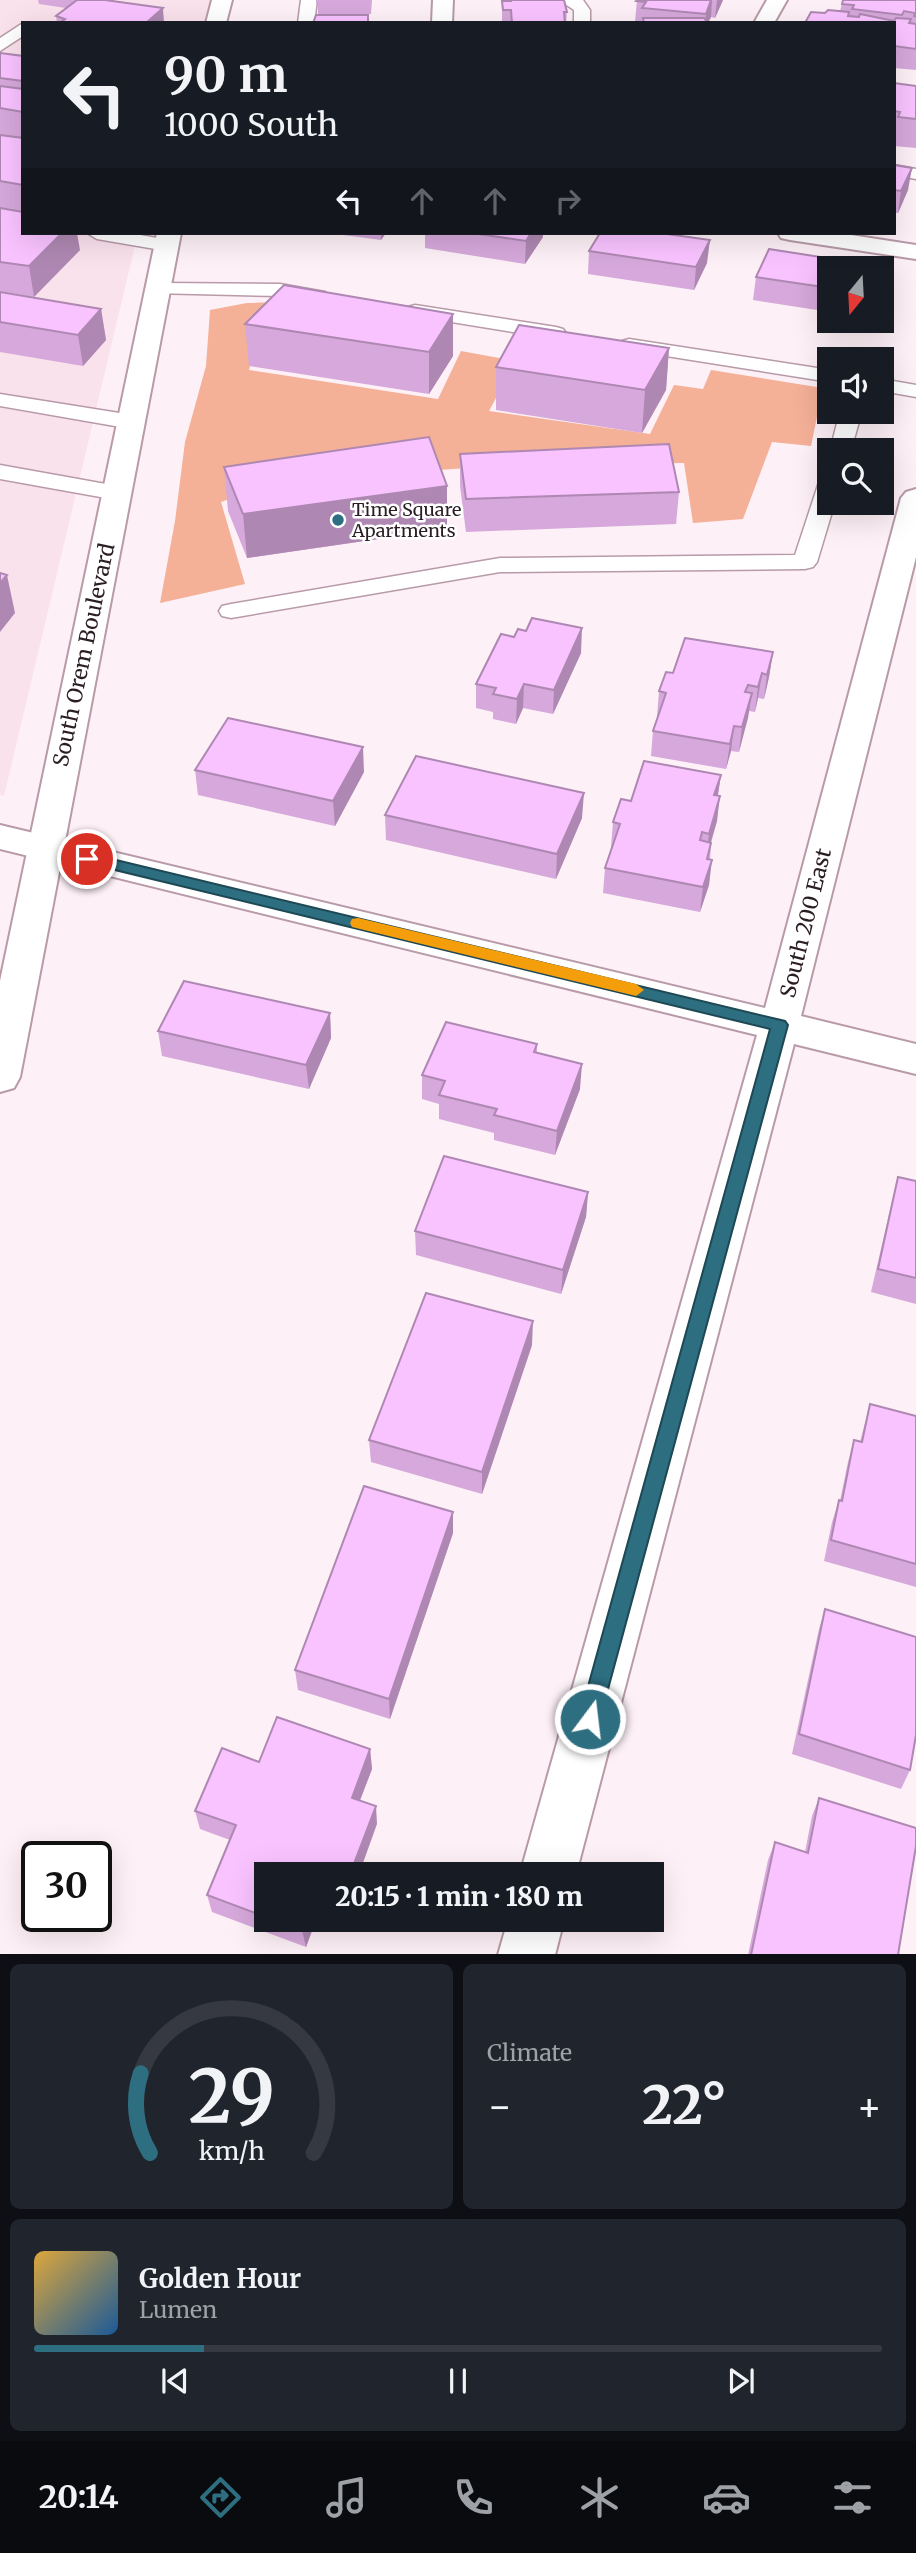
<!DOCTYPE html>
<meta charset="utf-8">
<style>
body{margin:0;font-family:Merriweather,serif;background:#20242c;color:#f1f3f6;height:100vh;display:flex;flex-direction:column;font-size:26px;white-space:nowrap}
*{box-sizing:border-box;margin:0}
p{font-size:23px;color:#9ea1a6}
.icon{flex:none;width:38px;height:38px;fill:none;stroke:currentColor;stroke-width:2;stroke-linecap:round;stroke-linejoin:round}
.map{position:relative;height:1954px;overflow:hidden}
.panel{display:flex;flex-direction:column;gap:10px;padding:10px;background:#0d0f14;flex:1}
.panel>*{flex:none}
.top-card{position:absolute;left:21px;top:21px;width:875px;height:214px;border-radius:0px;box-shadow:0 7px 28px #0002;background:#171b24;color:#f1f3f6;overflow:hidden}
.needle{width:46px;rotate:198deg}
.fabs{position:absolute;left:817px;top:256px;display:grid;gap:14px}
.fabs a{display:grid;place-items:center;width:77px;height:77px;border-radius:0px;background:#171b24;box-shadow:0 7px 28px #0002;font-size:35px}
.speed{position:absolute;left:21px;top:1841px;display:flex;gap:14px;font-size:35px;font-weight:700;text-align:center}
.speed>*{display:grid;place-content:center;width:91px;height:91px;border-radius:50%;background:#171b24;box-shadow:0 7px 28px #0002;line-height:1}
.speed .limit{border:4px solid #111;border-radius:10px;background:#fff;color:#111}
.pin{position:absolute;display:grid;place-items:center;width:60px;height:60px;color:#fff;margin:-30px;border:4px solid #fff;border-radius:50%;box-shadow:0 2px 7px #0007}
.me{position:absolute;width:77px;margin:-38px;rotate:15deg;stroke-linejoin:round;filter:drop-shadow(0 0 5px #0008)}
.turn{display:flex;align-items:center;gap:24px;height:147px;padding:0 28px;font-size:32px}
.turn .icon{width:91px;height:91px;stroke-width:2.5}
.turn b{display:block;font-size:49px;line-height:60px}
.lanes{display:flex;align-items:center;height:66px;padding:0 28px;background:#0003;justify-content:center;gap:35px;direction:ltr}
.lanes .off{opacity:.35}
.big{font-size:52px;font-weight:800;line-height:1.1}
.panel .tile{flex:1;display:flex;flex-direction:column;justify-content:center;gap:10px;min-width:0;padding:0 24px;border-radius:10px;background:#20242c}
.panel .dial{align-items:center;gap:0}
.dial svg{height:182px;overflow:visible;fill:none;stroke:#363941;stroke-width:7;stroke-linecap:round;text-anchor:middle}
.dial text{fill:#f1f3f6;stroke:none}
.song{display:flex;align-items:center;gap:21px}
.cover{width:84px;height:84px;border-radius:10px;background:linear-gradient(135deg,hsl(40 70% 55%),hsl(210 70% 35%))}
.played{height:7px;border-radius:4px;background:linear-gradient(90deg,#2d6e81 20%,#363941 20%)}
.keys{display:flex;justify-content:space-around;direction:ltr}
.heat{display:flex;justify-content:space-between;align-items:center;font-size:38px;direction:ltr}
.panel .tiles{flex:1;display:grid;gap:10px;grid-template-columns:1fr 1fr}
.tile:last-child{grid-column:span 2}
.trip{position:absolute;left:254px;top:1862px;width:410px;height:70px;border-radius:0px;background:#171b24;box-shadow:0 7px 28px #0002;font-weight:800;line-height:70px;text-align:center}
.tab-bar{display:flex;height:112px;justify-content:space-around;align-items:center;background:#090b0e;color:#9ea1a6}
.tab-bar .icon{width:49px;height:49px}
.tab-bar .active{color:#2d6e81}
.tab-bar b{font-size:32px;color:#f1f3f6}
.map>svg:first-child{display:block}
.built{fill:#fae2ed}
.green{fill:#f5b098}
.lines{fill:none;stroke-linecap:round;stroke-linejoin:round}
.service-casing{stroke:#b89aa8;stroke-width:3}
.minor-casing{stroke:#b89aa8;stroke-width:4}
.tertiary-casing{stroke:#b89aa8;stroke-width:4}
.service{fill:#fff;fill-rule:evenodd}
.minor{fill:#fff;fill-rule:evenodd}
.tertiary{fill:#fff;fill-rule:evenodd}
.wall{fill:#d6a8db}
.shaded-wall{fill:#ae88b2}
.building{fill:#f9c3ff;stroke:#ae88b2;stroke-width:2}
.route{fill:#2d6e81;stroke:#1d4854;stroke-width:2}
.slow{fill:#f59e0b}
.poi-dot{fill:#2d6e81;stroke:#fff;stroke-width:2.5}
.labels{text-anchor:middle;stroke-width:5;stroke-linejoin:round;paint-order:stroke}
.far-poi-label{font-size:18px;fill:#2a1e24;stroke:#fff;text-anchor:start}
.street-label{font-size:21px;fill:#2a1e24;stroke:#fff}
</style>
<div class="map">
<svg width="916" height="1955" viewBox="0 0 916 1955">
<rect width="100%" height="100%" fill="#fdf0f6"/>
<polygon class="built" points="0,0 215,0 206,23 23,23 23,233 138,233 4,796 0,795"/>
<path class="green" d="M285,302L252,358L249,370L438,399L461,351L516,361L489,411L650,434L674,385L703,389L711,370L823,388L811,446L772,442L743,519L693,523L684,463C559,465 435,464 310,485C281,490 249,491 221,502L245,584L160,603L175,521L185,442L206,366L210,310L247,303Z"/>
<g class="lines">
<g class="service-casing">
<g id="service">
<polygon points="301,0 317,0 314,23 298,23"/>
<polygon points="559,0 583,0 590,10 590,23 574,23 574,10"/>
<polygon points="23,23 23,36 0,51 0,38"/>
<polygon points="894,165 916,169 916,179 894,175"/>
<polygon points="87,233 129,233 174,241 177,245 167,251 97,239"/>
<polygon points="159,283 280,284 325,292 328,296 325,300 318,302 280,296 152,293 149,289 152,285"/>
<polygon points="415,305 556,327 563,329 566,333 563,337 556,339 408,315 405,311 408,307"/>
<polygon points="629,339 830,370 830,382 622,349 619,345 622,341"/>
<polygon points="882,379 916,385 916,397 882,391"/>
<polygon points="0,394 132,415 140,417 143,422 140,427 132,429 0,406"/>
<polygon points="840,411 862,411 851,450 830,451"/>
<polygon points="0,465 117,486 125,488 128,493 125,498 117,500 0,479"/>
<polygon points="830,475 830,502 835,502 817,562 813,567 805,569 500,572 231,618 222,616 219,611 222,606 231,604 500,558 795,555 819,482 822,477"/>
</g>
</g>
<g class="minor-casing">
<g id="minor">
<polygon points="433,0 453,0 452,23 432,23"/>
<polygon points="767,0 787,0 774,23 754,23"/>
<polygon points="778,233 838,233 916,245 916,259 790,240 781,238"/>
<polygon points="916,489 916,557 801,1016 916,1044 916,1074 794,1044 576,1874 520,1874 757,1035 0,849 0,825 765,1008 901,498 906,492"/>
<polygon points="508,1920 564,1920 555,1955 498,1955"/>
</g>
</g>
<g class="tertiary-casing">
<g id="tertiary">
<polygon points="212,0 232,0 226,23 206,23"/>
<polygon points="157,233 181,233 20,1077 14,1088 0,1092 0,981"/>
</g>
</g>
<use href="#service" class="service"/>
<use href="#minor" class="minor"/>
<use href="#tertiary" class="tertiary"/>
</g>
<g class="wall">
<polygon points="38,0 105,0 164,23 57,23 56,16 66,8 39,4"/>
<polygon points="316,0 372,0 371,14 318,14 318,3 316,3"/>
<polygon points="509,0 564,0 567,12 566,23 502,23 502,1 509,1"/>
<polygon points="637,0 723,0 715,18 711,17 708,23 641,23 635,22"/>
<polygon points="916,0 916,70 894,68 894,23 825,13 840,11 842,4"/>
<polygon points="0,53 23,56 23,233 80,250 34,297 0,291"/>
<polygon points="894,83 916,86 916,148 894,146"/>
<polygon points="894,165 908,190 898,213 894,213"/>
<polygon points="328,233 386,233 381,240"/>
<polygon points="425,233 531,233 543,237 525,264 425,248"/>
<polygon points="589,251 707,263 694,290 588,274"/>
<polygon points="830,268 830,312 753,300 756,277"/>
<polygon points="0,292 101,309 106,340 83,366 0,352"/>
<polygon points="245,324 453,356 429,394 249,366"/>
<polygon points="669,348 666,390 642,433 496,410 496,367"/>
<polygon points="460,454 679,492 676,524 466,532 460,486"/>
<polygon points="224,467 447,529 247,558 228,511"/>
<polygon points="773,652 769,677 764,699 758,698 755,712 749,711 739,752 731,751 726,769 651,756 653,731 658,717 657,716 659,691 673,673"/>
<polygon points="581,653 553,714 523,708 516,724 493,719 493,712 476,708 476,684"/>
<polygon points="195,770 364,772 335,826 198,795"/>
<polygon points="721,775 718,795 717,821 711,843 709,885 700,912 603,893 605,868 612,847 611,847 613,822 631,801"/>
<polygon points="385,815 582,818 556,879 386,840"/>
<polygon points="330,1013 331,1038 309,1089 162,1056 158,1031"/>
<polygon points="537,1044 537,1053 580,1089 555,1155 494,1140 494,1133 439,1119 439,1104 422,1099 422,1075"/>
<polygon points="898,1177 915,1181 916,1179 916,1304 871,1292 892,1201"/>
<polygon points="588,1192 586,1217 561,1294 416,1255 415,1231"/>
<polygon points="532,1345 482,1494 371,1462 369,1440"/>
<polygon points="870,1404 916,1416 916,1587 824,1561 832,1522 839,1500 840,1501 848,1462 854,1440 860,1442"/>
<polygon points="453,1533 390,1719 298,1690 295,1670"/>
<polygon points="825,1609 910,1770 901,1789 792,1754 819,1629"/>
<polygon points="370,1749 372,1769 360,1800 377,1824 266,1874 266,1920 316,1920 306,1947 212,1912 207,1895 230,1840 200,1829 195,1811 259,1762"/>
<polygon points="819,1798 898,1955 748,1955 768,1860 775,1842 805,1852 812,1816"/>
</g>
<g class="shaded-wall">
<polygon points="711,0 712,0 711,17 708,23 705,23 706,14"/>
<polygon points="717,0 723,0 715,18"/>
<polygon points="163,8 164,23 146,23"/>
<polygon points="912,168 908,190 898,213 901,191"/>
<polygon points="62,233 77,233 80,250 34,297 29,266"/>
<polygon points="381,233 386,233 381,240"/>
<polygon points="531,233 543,233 543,237 525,264 526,241"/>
<polygon points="710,240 707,263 694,290 696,267"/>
<polygon points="101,309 106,340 83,366 78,335"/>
<polygon points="453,314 453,356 429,394 429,352"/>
<polygon points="669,348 666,390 642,433 645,390"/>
<polygon points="447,486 447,529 247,558 243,514"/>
<polygon points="7,575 15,613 0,632 0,583"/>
<polygon points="582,628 581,653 553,714 554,690"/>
<polygon points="773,652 769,677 764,699 767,675"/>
<polygon points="762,673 758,698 755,712 758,687"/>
<polygon points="524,684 523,708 516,724 517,699"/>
<polygon points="752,693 748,718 739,752 742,727"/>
<polygon points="734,726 731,751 726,769 730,744"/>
<polygon points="363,747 364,772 335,826 333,801"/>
<polygon points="721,775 717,800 714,795"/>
<polygon points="584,793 582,818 556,879 557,854"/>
<polygon points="720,796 717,821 706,858 709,834"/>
<polygon points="712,860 709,885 700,912 703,887"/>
<polygon points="330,1013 331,1038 309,1089 306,1065"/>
<polygon points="582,1064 580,1089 555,1155 557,1131"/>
<polygon points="588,1192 586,1217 561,1294 563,1270"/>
<polygon points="533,1321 532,1345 482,1494 482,1472"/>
<polygon points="453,1512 453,1533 390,1719 389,1699"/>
<polygon points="370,1749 372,1769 354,1816 352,1798"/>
<polygon points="376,1806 377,1824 359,1874 350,1874"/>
<polygon points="306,1920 316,1920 306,1947 302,1930"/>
</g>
<g class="building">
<polygon points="77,0 105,0 163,8 146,23 60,23 65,19 56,16"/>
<polygon points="511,0 564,0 567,12 564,12 565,23 512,23 511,10 503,10 502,1 511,1"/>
<polygon points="637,0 711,0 706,14 642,8 646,2 636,1"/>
<polygon points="843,0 916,0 916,17 914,16 915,13 904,11 902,15 852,9 854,5 842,4"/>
<polygon points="828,10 849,12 848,16 859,17 860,14 894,21 896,18 911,19 909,23 916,24 916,49 894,46 894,23 805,23 811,12 825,13"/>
<polygon points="316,15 368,15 368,23 313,23"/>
<polygon points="643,18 704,18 708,23 644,23"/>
<polygon points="0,53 23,56 23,81 0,78"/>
<polygon points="894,83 916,86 916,119 898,117 900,112 894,111"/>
<polygon points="0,86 23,89 23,112 0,108"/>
<polygon points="0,135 23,138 23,185 0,181"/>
<polygon points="894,165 912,168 901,191 894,190"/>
<polygon points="0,208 23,212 23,233 62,233 29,266 0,262"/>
<polygon points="472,233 531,233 526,241"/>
<polygon points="600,233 660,233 710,240 696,267 589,251"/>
<polygon points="769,249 878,266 877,268 830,268 830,288 756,277"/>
<polygon points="284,285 453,314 429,352 245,324"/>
<polygon points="0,292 101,309 78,335 0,322"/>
<polygon points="519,325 669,348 645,390 496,367"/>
<polygon points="429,437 447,486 243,514 224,467"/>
<polygon points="669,444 679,492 466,499 460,454"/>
<polygon points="0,573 7,575 0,583"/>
<polygon points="532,618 582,628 554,690 524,684 517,699 493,694 496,688 476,684 501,634 514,637 518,629 526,631"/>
<polygon points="685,638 773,652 767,675 762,673 758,687 748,685 745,692 752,693 742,727 734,726 730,744 653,731 666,693 659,691 666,672 673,673"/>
<polygon points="228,718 363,747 333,801 195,770"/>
<polygon points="416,756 584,793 557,854 385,815"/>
<polygon points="644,761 721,775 714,795 720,796 709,834 702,832 700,840 711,843 707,859 712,860 703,887 605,868 620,824 613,822 621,799 631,801"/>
<polygon points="184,981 330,1013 306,1065 158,1031"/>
<polygon points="446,1022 537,1044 534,1052 582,1064 557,1131 494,1115 497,1109 439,1095 445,1081 422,1075"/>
<polygon points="444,1156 588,1192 563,1270 415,1231"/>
<polygon points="898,1177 916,1181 916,1278 878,1269"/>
<polygon points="426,1293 533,1321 482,1472 369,1440"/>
<polygon points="870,1404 916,1416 916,1564 831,1540 839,1500 842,1501 854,1440 862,1442"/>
<polygon points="364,1486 453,1512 389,1699 295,1670"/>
<polygon points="825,1609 916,1637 916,1735 910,1770 799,1734"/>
<polygon points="277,1717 370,1749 352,1798 376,1806 350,1874 266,1874 266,1917 207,1895 236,1825 195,1811 222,1748 259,1762"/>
<polygon points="819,1798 916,1828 916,1846 898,1955 751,1955 775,1842 808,1853"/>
<polygon points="274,1920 306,1920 302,1930"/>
</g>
<polygon class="route" points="87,853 785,1021 788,1025 598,1726 590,1730 582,1726 579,1719 770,1029 82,862 80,859"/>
<polygon class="slow" points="358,918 636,984 644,990 636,996 352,927 350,923 352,919"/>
<circle class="poi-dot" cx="338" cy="520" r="7"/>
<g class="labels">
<g class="far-poi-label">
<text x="352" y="516">Time Square<tspan x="352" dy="21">Apartments</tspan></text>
</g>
<g class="street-label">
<text transform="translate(84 655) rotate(-78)" y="7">South Orem Boulevard</text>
<text transform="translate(806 923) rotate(-76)" y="7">South 200 East</text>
</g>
</g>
</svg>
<div class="fabs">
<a><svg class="needle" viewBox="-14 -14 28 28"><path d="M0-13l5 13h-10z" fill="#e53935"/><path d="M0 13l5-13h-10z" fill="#9ea1a6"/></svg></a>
<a><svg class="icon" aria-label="sound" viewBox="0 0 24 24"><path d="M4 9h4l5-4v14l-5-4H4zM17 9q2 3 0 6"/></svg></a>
<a><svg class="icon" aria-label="search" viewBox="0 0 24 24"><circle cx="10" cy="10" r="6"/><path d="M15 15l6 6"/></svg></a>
</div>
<div class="speed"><div class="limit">30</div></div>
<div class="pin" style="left:87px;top:859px;background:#d93025"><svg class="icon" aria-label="arrive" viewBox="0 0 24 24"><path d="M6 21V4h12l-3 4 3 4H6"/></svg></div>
<svg class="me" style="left:590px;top:1719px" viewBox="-20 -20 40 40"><circle r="17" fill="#2d6e81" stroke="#fff" stroke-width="3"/><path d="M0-11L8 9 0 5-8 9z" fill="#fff"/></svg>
<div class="trip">20:15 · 1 min · 180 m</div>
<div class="top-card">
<div class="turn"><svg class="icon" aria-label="left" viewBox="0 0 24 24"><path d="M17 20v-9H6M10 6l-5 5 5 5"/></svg><div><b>90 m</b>1000 South</div></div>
<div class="lanes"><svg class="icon" aria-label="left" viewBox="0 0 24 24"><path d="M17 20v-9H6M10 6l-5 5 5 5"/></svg><svg class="icon off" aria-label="ahead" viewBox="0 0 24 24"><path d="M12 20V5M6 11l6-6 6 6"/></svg><svg class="icon off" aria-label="ahead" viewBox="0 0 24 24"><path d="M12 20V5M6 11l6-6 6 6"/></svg><svg class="icon off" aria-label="right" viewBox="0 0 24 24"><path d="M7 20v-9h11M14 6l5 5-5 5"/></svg></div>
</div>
</div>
<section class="panel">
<div class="tiles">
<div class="tile dial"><svg viewBox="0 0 100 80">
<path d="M14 69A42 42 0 1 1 86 69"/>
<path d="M14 69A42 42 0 0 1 10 34" stroke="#2d6e81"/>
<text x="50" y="56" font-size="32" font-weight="700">29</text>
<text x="50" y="72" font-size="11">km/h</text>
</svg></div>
<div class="tile"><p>Climate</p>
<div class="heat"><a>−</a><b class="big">22°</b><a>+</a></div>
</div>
<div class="tile">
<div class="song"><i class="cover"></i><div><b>Golden Hour</b><p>Lumen</p></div></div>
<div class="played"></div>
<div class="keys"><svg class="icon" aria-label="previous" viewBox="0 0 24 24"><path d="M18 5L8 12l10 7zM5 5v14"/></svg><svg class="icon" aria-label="pause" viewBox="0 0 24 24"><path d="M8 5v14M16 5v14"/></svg><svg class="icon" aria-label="next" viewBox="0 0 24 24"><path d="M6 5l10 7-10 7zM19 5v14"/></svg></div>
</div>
</div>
</section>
<nav class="tab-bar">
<b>20:14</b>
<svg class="icon active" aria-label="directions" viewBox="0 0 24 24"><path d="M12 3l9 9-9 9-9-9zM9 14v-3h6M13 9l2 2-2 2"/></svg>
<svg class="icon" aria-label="music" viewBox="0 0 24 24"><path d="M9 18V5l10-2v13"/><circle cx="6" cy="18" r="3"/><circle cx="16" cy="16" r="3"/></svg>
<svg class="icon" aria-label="phone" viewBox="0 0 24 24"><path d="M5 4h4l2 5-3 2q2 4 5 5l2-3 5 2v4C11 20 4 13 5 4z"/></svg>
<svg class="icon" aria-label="climate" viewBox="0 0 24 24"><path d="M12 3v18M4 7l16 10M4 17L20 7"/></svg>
<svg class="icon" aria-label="car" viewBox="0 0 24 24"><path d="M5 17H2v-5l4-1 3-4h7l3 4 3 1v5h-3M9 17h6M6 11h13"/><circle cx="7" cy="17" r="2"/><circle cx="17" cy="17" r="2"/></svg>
<svg class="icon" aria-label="filters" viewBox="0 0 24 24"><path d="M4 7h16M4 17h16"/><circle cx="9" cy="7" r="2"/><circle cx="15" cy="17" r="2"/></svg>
</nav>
